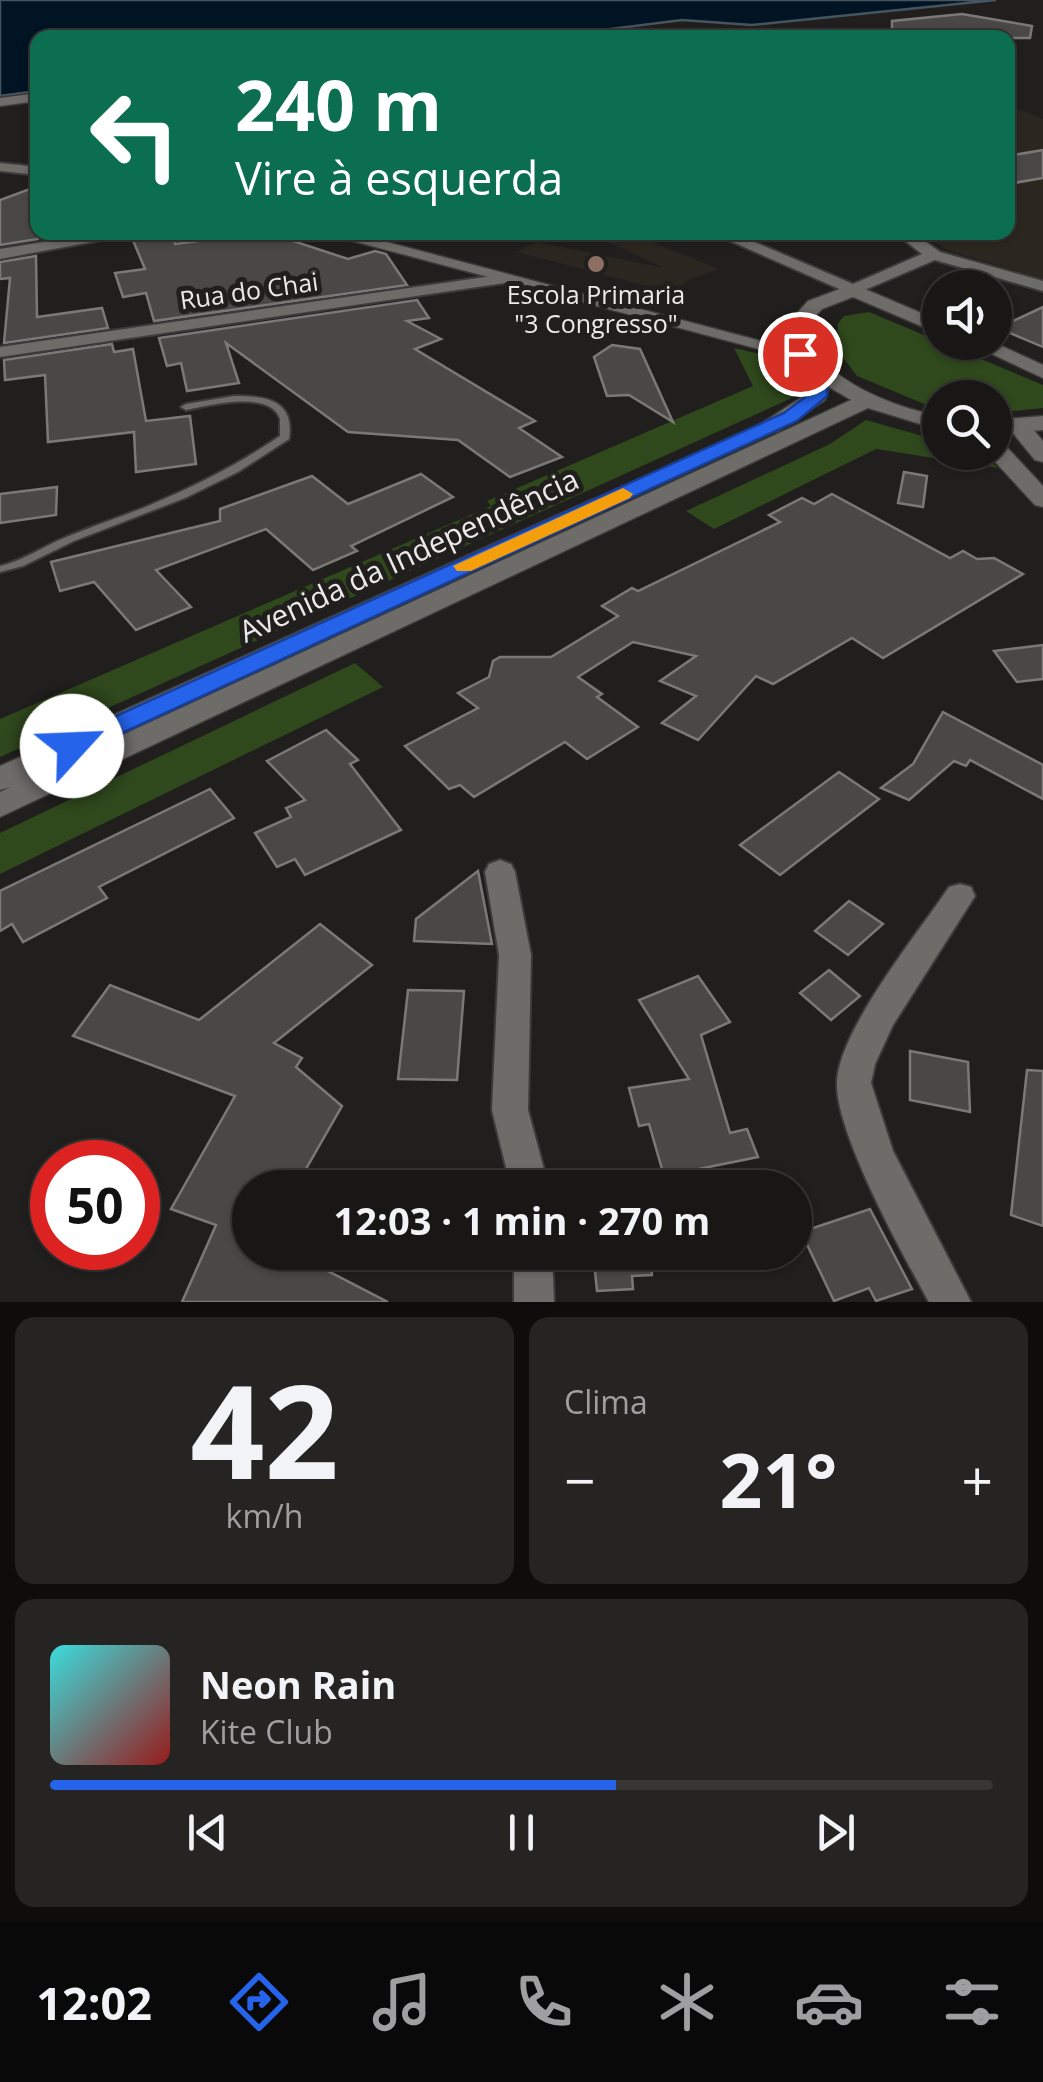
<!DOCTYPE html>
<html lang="pt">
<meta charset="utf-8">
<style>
body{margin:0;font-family:"Open Sans",sans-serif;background:#262423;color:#f1f3f6;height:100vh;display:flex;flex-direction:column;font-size:38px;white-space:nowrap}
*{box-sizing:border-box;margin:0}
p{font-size:32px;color:#9f9fa1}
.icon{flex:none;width:55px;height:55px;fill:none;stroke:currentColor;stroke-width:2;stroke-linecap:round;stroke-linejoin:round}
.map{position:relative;height:1302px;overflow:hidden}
.drawer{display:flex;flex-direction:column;gap:15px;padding:15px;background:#0e0d0c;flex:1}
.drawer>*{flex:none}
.banner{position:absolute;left:30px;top:30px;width:985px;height:210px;border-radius:20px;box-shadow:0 2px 8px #0004,0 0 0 2px #373635;background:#0b6e4f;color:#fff;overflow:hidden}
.fabs{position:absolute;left:922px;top:270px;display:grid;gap:20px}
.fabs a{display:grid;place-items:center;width:90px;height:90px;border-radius:50%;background:#191716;box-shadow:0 2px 8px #0004,0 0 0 2px #373635;font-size:50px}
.speed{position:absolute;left:30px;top:1140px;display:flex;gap:20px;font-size:50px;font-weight:700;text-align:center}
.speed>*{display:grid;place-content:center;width:130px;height:130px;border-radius:50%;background:#191716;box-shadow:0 2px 8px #0004,0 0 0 2px #373635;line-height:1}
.speed .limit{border:15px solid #d22;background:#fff;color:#111}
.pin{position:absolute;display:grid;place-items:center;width:85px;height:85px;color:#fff;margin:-42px;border:5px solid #fff;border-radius:50%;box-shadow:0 2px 10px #0007}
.me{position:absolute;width:110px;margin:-55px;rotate:65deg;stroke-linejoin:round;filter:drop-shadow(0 0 8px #0008)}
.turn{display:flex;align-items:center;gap:35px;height:210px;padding:0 40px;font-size:45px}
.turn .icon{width:130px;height:130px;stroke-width:2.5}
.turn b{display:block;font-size:70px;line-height:85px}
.big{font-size:75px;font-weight:700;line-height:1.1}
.drawer .card{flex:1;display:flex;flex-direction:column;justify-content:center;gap:15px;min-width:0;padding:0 35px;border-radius:20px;background:#262423}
.drawer .dial{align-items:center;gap:0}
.dial b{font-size:130px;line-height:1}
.song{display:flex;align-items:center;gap:30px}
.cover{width:120px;height:120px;border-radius:15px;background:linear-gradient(135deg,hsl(180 70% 55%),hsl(0 70% 35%))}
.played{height:10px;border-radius:5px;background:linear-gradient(90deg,#2563eb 60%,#373635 60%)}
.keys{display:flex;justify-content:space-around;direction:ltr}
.heat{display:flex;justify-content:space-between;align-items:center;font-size:55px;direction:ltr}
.drawer .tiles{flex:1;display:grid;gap:15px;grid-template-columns:1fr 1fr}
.card:last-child{grid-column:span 2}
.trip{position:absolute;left:232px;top:1170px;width:580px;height:100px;border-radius:50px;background:#191716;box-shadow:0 2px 8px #0004,0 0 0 2px #373635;font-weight:700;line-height:100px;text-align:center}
.tabs{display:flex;height:160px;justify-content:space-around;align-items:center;background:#0a0909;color:#9f9fa1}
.tabs .icon{width:70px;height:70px}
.tabs .on{color:#2563eb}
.tabs b{font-size:45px;color:#f1f3f6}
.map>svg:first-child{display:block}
.built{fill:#2c2620}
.green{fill:#2f481c}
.water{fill:#001424;stroke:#46545f;stroke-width:2.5}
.building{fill:#4a4846;stroke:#7b7977;stroke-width:2.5}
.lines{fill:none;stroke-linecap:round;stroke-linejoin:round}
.service-casing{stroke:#3c3a3a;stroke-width:4}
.minor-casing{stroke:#3c3a3a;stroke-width:4}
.tertiary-casing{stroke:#3c3a3a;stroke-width:3}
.secondary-casing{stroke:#3c3a3a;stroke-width:3}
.service{fill:#6e6c69;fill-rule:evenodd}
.minor{fill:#6e6c69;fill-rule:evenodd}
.tertiary{fill:#6e6c69;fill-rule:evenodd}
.secondary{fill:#6e6c69;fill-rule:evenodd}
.route{fill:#2563eb;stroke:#184099;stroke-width:2.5}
.slow{fill:#f59e0b}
.education-dot{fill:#8d6e63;stroke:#211f1d;stroke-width:4}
.labels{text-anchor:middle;stroke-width:10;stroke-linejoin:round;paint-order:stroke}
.far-street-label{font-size:25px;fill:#ebeae9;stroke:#211f1d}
.far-poi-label{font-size:25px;fill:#ebeae9;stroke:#211f1d}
.street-label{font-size:30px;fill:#ebeae9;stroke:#211f1d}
</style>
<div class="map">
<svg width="1043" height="1302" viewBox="0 0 1043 1302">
<rect width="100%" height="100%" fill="#211f1d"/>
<g class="built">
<polygon points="1008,105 1043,119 1043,279 950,251 917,233 1008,232"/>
<polygon points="589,233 629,233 719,269 690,279 673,293 517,252 537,242 664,268"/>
</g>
<g class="green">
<polygon points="869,312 1043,385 1043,408 995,413 995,398 940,398 940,409 934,408 857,376 837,350 838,324 844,316"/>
<polygon points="734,348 774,357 803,393 0,757 0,719 491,506 487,501 753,386"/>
<polygon points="866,420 940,441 940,452 982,453 998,468 876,449 714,529 686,511 830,444"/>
<polygon points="355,663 383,687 0,874 0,833"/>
</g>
<polygon class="water" points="0,0 996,0 752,25 682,20 539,38 38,38 37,91 0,96"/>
<g class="building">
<polygon points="962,14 1032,26 1030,38 892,38 892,21"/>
<polygon points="1043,150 1043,178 1008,184 1008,156"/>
<polygon points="38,186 38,239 0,245 0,200"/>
<polygon points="148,232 174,232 175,244 266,232 348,259 375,251 386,254 407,285 154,321 146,293 123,297 115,273 145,269 132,238"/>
<polygon points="36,256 37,317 102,308 108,328 4,343 10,278 0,279 0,262"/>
<polygon points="417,300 429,318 407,321 441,339 415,349 535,421 519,428 562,457 510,477 458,440 348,432 226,343 239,383 187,391 181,363 167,366 159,338"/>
<polygon points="1043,307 1043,347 998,328"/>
<polygon points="112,344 114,352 133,349 146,421 190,416 196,464 136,472 134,432 48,442 45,375 5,380 4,360"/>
<polygon points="612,345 640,349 673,422 629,395 607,396 594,357"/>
<polygon points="904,472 927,476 923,507 898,503"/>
<polygon points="421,474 453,497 351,546 357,551 313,570 266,529 156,570 191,607 136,630 94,582 60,591 51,562 220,521 220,509 312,476 348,504"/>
<polygon points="57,487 56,515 0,523 0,494"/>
<polygon points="832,494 950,558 963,551 977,559 994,558 1023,574 883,658 852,638 773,684 756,676 698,740 662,723 696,696 660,681 696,656 633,642 578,677 602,694 597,697 638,727 587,759 565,742 474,797 460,785 449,789 405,746 478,708 458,693 489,677 493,661 500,657 551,657 618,616 602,606 632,588 638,591 780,522 769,515 802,498 814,504"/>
<polygon points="1043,645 1043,679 1017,682 994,651"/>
<polygon points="943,712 1043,765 1043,799 970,760 966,766 954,761 909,800 881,788 913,764"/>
<polygon points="326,730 358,760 350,764 401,830 305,875 295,859 277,867 255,833 291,817 286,808 305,800 267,761"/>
<polygon points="839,772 879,799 780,875 740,845"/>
<polygon points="210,789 234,818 99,887 107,898 23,942 12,924 0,931 0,891"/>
<polygon points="478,871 492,944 414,941 416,919"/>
<polygon points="849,901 883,924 848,955 815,931"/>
<polygon points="320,924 372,965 274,1043 302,1058 296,1067 342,1106 295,1188 250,1188 250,1252 291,1252 388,1302 182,1302 216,1225 171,1209 235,1096 73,1036 110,985 199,1020"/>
<polygon points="829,970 860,996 831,1020 800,993"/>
<polygon points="698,976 730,1022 701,1035 730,1133 747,1129 758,1157 664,1176 649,1124 639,1126 629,1088 689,1079 639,1000"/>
<polygon points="408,990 464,991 457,1080 398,1079"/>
<polygon points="910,1051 968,1062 970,1112 910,1100"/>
<polygon points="1027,1070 1043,1071 1043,1226 1011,1215"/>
<polygon points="870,1209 912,1289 876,1301 869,1288 834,1301 801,1232"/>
<polygon points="593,1252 650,1252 652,1275 632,1276 633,1289 597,1291"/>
</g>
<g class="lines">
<g class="service-casing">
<path id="service" d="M234,396C266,396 295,400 289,439L238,472L185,498L74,541L23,566L0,572V566C23,561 42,547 64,538C92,526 122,517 150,505C196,486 239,464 280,436C280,435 280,420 280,419C271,389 207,406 186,410L181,407L186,404Z"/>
</g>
<g class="minor-casing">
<g id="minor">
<polygon points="0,163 38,167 38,175 0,171"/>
<polygon points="106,232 145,232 0,259 0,249"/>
<polygon points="710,232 731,232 853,284 922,254 894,232 912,232 940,252 1043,281 1043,291 935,260 853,295"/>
<polygon points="506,274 514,279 512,282 0,357 0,347"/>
<polygon points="500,860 511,864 515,872 531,955 528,1110 549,1188 511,1188 492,1110 499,955 485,872 489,864"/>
<path d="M960,884L971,887L975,896L893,1025L875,1064L871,1083L893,1151L971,1302H929C903,1255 837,1135 837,1085C836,1033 919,932 949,887Z"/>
<polygon points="514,1252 552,1252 554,1302 514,1302"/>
</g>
</g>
<g class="tertiary-casing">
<g id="tertiary">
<polygon points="38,93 38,101 0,106 0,98"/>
<polygon points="319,232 349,232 810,354 800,360"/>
<polygon points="1018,419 1026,421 1043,441 1043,462 1035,460 1007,426"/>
<polygon points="995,441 1003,443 1043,486 1043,507 1035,505 987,453 995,452"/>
</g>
</g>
<g class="secondary-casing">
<g id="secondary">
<path d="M853,284L940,321V334L853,297L822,309L799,334C831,381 885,405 940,416V430L868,408L0,817V792L10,787L0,790V766L591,500L599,498L611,505L29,778L851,400L829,387L825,400L777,431H761L758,426L808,393L809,371L779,333L808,301Z"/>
<polygon points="966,342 993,342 1043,365 1043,378"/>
<polygon points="1043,416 1043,430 995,434 995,420"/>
</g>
</g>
<use href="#service" class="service"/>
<use href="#minor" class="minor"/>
<use href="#tertiary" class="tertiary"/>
<use href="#secondary" class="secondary"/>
</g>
<polygon class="route" points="800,349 828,371 827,396 797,421 81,752 72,755 59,746 63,740 784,413 809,394 811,373 791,354"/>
<polygon class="slow" points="623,488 633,494 630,498 471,571 457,571 453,566"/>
<circle class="education-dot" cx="596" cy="264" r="10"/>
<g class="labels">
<g class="far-street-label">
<text transform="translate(249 291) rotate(-8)" y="9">Rua do Chai</text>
</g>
<g class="far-poi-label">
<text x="596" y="304">Escola Primaria<tspan x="596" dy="29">"3 Congresso"</tspan></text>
</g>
<g class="street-label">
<text transform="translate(409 556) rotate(-25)" y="10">Avenida da Independência</text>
</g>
</g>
</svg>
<div class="fabs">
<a><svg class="icon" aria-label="sound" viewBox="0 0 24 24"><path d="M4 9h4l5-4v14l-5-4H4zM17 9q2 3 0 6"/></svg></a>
<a><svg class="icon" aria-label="search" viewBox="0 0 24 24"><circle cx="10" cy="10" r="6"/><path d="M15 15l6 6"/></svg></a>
</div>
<div class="speed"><div class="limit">50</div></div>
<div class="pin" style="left:800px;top:354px;background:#d93025"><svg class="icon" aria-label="arrive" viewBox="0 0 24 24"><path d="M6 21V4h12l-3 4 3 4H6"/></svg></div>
<svg class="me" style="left:72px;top:746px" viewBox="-20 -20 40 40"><circle r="19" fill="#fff"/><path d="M0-13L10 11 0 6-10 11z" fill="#2563eb"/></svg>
<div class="trip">12:03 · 1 min · 270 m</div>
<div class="banner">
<div class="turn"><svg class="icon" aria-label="left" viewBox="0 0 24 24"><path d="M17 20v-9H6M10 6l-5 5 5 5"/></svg><div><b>240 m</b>Vire à esquerda</div></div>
</div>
</div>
<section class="drawer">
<div class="tiles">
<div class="card dial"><b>42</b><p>km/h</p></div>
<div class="card"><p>Clima</p>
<div class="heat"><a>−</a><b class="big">21°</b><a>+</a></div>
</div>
<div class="card">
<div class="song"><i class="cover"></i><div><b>Neon Rain</b><p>Kite Club</p></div></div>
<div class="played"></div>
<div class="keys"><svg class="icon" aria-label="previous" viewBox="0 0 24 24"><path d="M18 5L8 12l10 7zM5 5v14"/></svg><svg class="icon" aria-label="pause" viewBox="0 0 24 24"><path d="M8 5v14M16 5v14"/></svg><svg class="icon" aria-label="next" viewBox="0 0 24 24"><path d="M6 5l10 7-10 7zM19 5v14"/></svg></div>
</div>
</div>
</section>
<nav class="tabs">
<b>12:02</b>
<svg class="icon on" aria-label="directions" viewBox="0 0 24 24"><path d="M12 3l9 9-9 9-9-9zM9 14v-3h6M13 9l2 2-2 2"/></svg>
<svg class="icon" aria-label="music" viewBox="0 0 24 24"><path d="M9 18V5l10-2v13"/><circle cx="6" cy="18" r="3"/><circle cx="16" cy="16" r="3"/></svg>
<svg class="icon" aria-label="phone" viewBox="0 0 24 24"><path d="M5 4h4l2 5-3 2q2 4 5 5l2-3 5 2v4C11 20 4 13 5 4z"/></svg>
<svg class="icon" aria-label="climate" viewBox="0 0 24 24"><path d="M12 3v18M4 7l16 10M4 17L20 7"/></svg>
<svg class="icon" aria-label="car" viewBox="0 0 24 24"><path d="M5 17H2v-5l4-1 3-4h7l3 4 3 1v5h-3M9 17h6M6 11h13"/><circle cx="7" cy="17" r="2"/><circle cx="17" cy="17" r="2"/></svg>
<svg class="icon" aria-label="filters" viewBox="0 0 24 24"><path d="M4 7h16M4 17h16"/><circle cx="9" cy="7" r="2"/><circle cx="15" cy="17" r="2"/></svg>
</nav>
